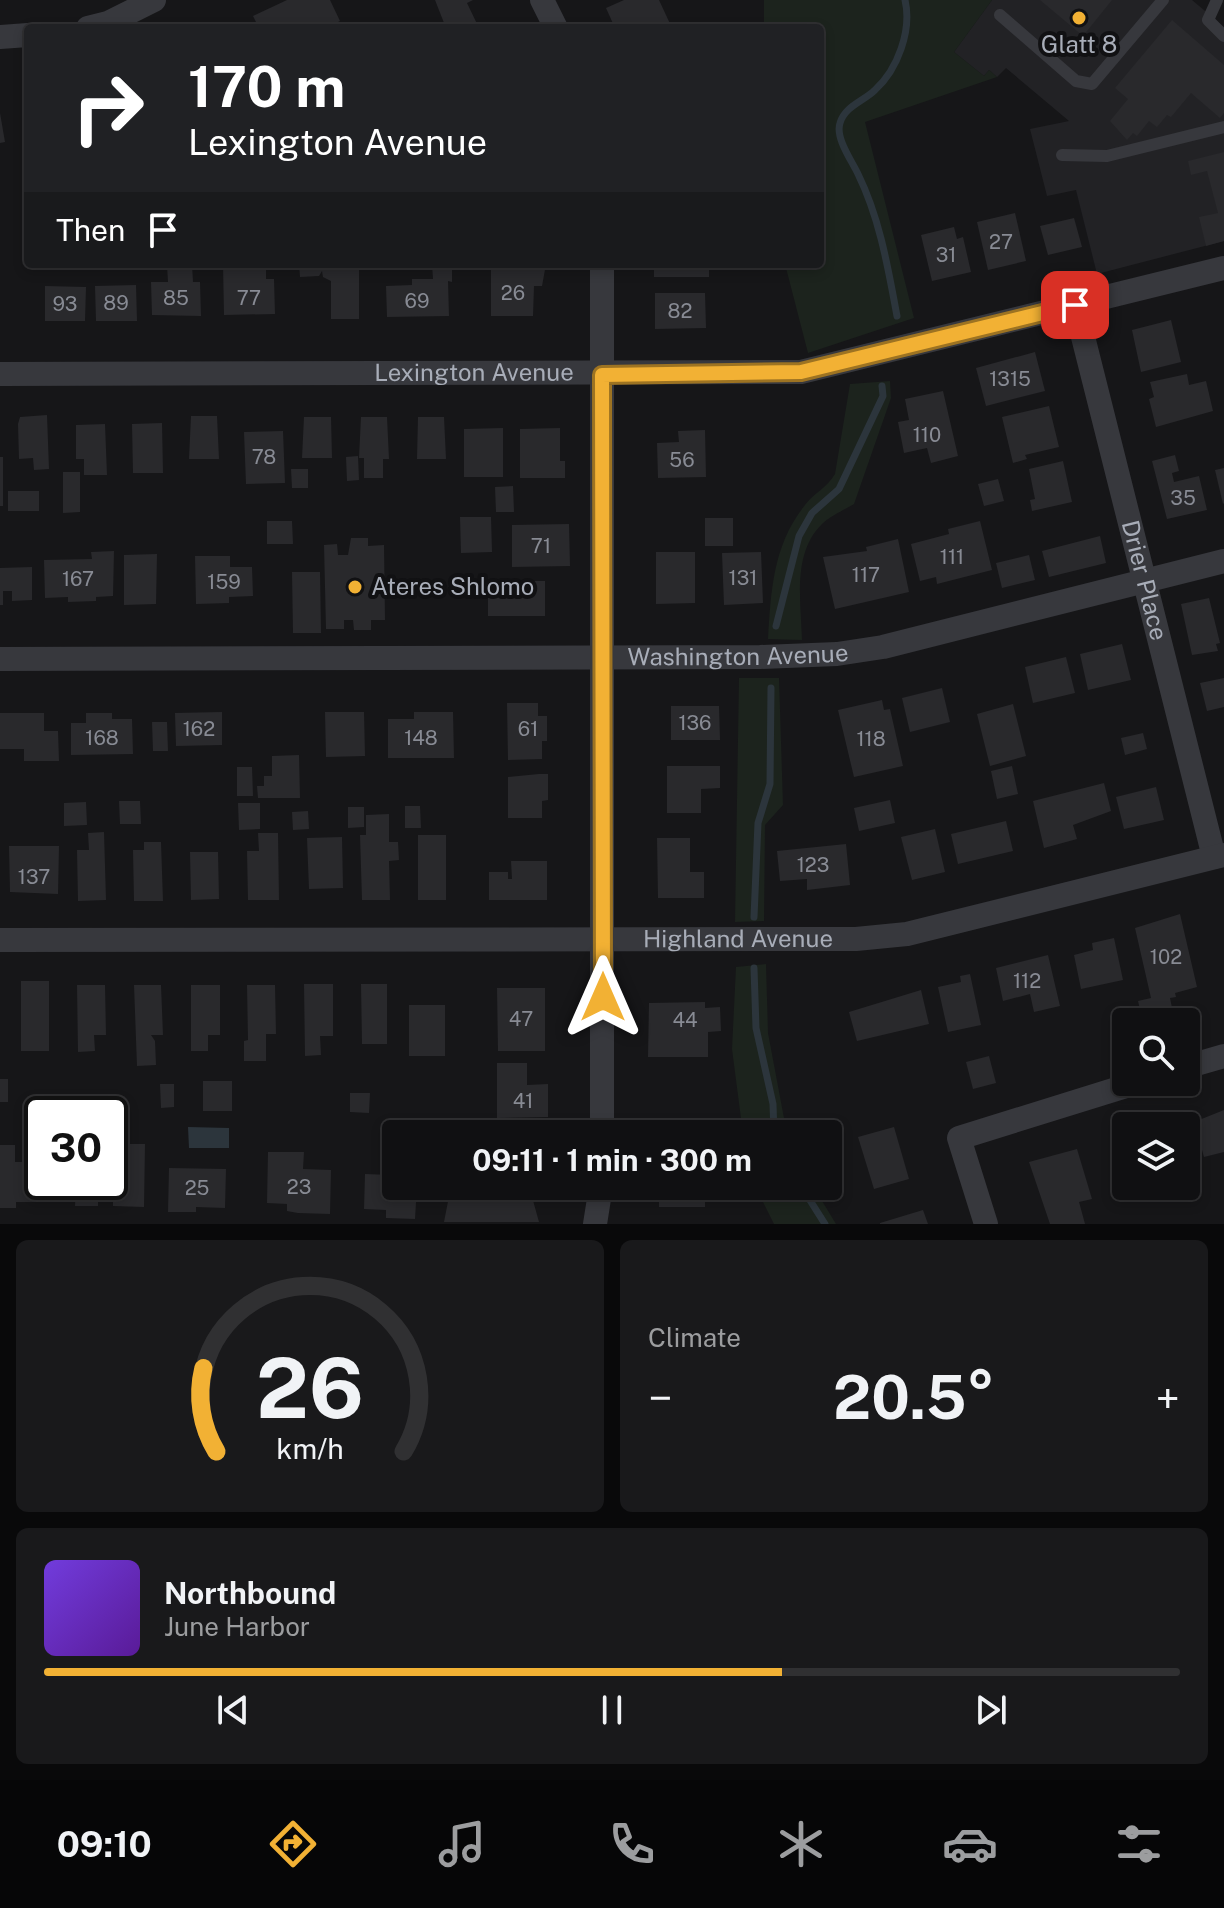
<!DOCTYPE html>
<meta charset="utf-8">
<style>
body{margin:0;font-family:"Public Sans",sans-serif;background:#19191b;color:#f1f3f6;height:100vh;display:flex;flex-direction:column;font-size:30px;white-space:nowrap}
*{box-sizing:border-box;margin:0}
p{font-size:26px;color:#9c9d9f}
.icon{flex:none;width:44px;height:44px;fill:none;stroke:currentColor;stroke-width:2;stroke-linecap:round;stroke-linejoin:round}
.map{position:relative;height:1224px;overflow:hidden}
.drawer{display:flex;flex-direction:column;gap:16px;padding:16px;background:#09090a;flex:1}
.drawer>*{flex:none}
.top-card{position:absolute;left:24px;top:24px;width:800px;height:244px;border-radius:8px;box-shadow:0 4px 12px #0003,0 0 0 2px #303032;background:#202124;color:#fff;overflow:hidden}
.fabs{position:absolute;left:1112px;top:1008px;display:grid;gap:16px}
.fabs a{display:grid;place-items:center;width:88px;height:88px;border-radius:8px;background:#101012;box-shadow:0 4px 12px #0003,0 0 0 2px #303032;font-size:40px}
.speed{position:absolute;left:24px;top:1096px;display:flex;gap:16px;font-size:40px;font-weight:700;text-align:center}
.speed>*{display:grid;place-content:center;width:104px;height:104px;border-radius:50%;background:#101012;box-shadow:0 4px 12px #0003,0 0 0 2px #303032;line-height:1}
.speed .limit{border:4px solid #111;border-radius:12px;background:#fff;color:#111}
.pin{position:absolute;display:grid;place-items:center;width:68px;height:68px;color:#fff;margin:-34px;border-radius:16px;box-shadow:0 4px 12px #0006}
.me{position:absolute;width:88px;margin:-44px;rotate:0deg;stroke-linejoin:round;filter:drop-shadow(0 0 6px #0008)}
.turn{display:flex;align-items:center;gap:28px;height:168px;padding:0 32px;font-size:36px}
.turn .icon{width:104px;height:104px;stroke-width:2.5}
.turn b{display:block;font-size:56px;line-height:68px}
.then{display:flex;align-items:center;height:76px;padding:0 32px;background:#0003;gap:16px;font-size:30px}
.big{font-size:60px;font-weight:700;line-height:1.1}
.drawer .tile{flex:1;display:flex;flex-direction:column;justify-content:center;gap:12px;min-width:0;padding:0 28px;border-radius:12px;background:#19191b}
.drawer .dial{align-items:center;gap:0}
.dial svg{height:208px;overflow:visible;fill:none;stroke:#303032;stroke-width:7;stroke-linecap:round;text-anchor:middle}
.dial text{fill:#f1f3f6;stroke:none}
.song{display:flex;align-items:center;gap:24px}
.cover{width:96px;height:96px;border-radius:12px;background:linear-gradient(135deg,hsl(260 70% 55%),hsl(270 70% 35%))}
.played{height:8px;border-radius:4px;background:linear-gradient(90deg,#f2b134 65%,#303032 65%)}
.keys{display:flex;justify-content:space-around;direction:ltr}
.heat{display:flex;justify-content:space-between;align-items:center;font-size:44px;direction:ltr}
.drawer .tiles{flex:1;display:grid;gap:16px;grid-template-columns:1fr 1fr}
.tile:last-child{grid-column:span 2}
.trip{position:absolute;left:382px;top:1120px;width:460px;height:80px;border-radius:8px;background:#101012;box-shadow:0 4px 12px #0003,0 0 0 2px #303032;font-weight:700;line-height:80px;text-align:center}
.tabs{display:flex;height:128px;justify-content:space-around;align-items:center;background:#060607;color:#9c9d9f}
.tabs .icon{width:56px;height:56px}
.tabs .on{color:#f2b134}
.tabs b{font-size:36px;color:#f1f3f6}
.map>svg:first-child{display:block}
.built{fill:#222225}
.green{fill:#1c231d}
.water{fill:#2c353c}
.lines{fill:none;stroke-linecap:round;stroke-linejoin:round}
.stream{stroke:#2c353c;stroke-width:7}
.building{fill:#29292c}
.service{stroke:#37383d;stroke-width:12}
.minor{stroke:#37383d;stroke-width:24}
.route-casing{stroke:#9d7322;stroke-width:20}
.route{stroke:#f2b134;stroke-width:14}
.poi-dot{fill:#f2b134;stroke:#111113;stroke-width:3}
.labels{text-anchor:middle;stroke-width:8;stroke-linejoin:round;paint-order:stroke}
.number-label{font-size:20px;fill:#888b94}
.poi-label{font-size:24px;fill:#a8adb8;stroke:#111113}
.street-label{font-size:24px;fill:#a8adb8;stroke:#111113}
</style>
<div class="map">
<svg width="1224" height="1224" viewBox="0 0 1224 1224">
<rect width="100%" height="100%" fill="#161618"/>
<polygon class="built" points="992,0 1192,0 1224,27 1224,241 1097,274 1076,190 1047,196 1030,129 1069,121 1006,68 997,77 989,70 984,76 954,52"/>
<g class="green">
<polygon points="764,0 992,0 954,52 984,76 989,70 997,77 865,122 914,318 808,353 785,264 820,264 820,28 764,28"/>
<path d="M890,381L891,398L854,504C844,510 830,516 822,524C792,553 801,602 802,640L768,639C771,590 773,545 805,505C814,493 827,488 835,474L850,384Z"/>
<polygon points="739,678 779,678 783,805 765,825 764,921 735,922"/>
<polygon points="766,964 768,1033 787,1134 743,1134 732,1049 736,967"/>
<polygon points="755,1186 813,1186 836,1224 774,1224"/>
</g>
<polygon class="water" points="188,1127 229,1128 229,1148 189,1148"/>
<g class="lines">
<g class="stream">
<path d="M897,316C888,268 880,219 858,174C852,161 835,138 840,123C845,106 864,101 875,90C898,69 912,30 905,0"/>
<polyline points="776,626 799,536 812,513 839,489 883,396 882,386"/>
<polyline points="754,917 758,823 770,784 771,688"/>
<polyline points="754,968 756,1028 773,1104 774,1134"/>
<polyline points="801,1186 825,1224"/>
</g>
</g>
<g class="building">
<polygon points="287,0 330,0 340,21 325,28 259,28 253,16"/>
<polygon points="435,0 473,0 467,3 479,28 446,28"/>
<polygon points="624,0 659,0 672,28 615,28 606,8"/>
<polygon points="1040,0 1112,0 1083,36"/>
<polygon points="1172,20 1224,65 1224,113 1220,118 1191,93 1171,117 1167,115 1157,127 1149,121 1137,136 1133,133 1127,140 1110,121 1128,99 1115,88"/>
<polygon points="0,113 5,142 0,143"/>
<polygon points="1224,152 1224,241 1206,246 1199,217 1218,213 1207,171 1191,175 1188,161"/>
<polygon points="1015,213 1026,261 988,270 977,222"/>
<polygon points="1074,218 1082,247 1048,255 1040,226"/>
<polygon points="954,227 957,239 963,237 971,272 932,281 921,235"/>
<polygon points="192,264 193,282 200,282 201,316 152,315 151,282 168,282 167,265"/>
<polygon points="223,264 266,264 266,279 274,279 275,314 224,315"/>
<polygon points="299,264 359,264 359,319 331,319 331,281 323,277 322,271 319,276 300,277"/>
<polygon points="432,264 452,264 452,282 448,281 449,316 387,317 386,286 412,285 412,279 433,279"/>
<polygon points="491,264 546,264 542,286 534,286 533,316 491,316"/>
<rect x="654" y="264" width="55" height="13"/>
<polygon points="136,285 137,321 96,321 95,286"/>
<polygon points="45,286 86,287 85,321 45,321"/>
<polygon points="655,293 705,293 706,328 655,329"/>
<polygon points="1171,320 1181,362 1141,372 1132,330"/>
<polygon points="1035,352 1045,391 986,406 976,368"/>
<polygon points="1187,374 1189,385 1206,381 1213,411 1156,427 1149,399 1154,397 1150,382"/>
<polygon points="943,391 958,456 931,463 927,448 904,453 898,422 909,420 905,399"/>
<polygon points="1049,406 1059,447 1025,455 1027,459 1013,463 1002,417"/>
<polygon points="47,415 49,469 34,470 33,458 19,459 18,424 20,417"/>
<polygon points="191,416 217,416 219,459 189,459"/>
<polygon points="304,417 331,417 332,458 302,458"/>
<polygon points="361,417 387,417 389,459 383,459 383,478 364,478 364,458 359,458"/>
<polygon points="418,417 444,417 446,459 417,459"/>
<polygon points="162,423 163,473 133,473 132,424"/>
<polygon points="105,424 107,475 84,475 84,459 76,459 76,425"/>
<polygon points="503,428 503,477 464,477 464,429"/>
<polygon points="560,428 560,461 565,461 565,478 520,478 520,429"/>
<polygon points="705,430 706,477 658,478 657,443 679,442 678,431"/>
<polygon points="283,431 285,483 246,484 244,432"/>
<polygon points="1175,455 1179,471 1172,473 1174,482 1199,476 1207,510 1167,519 1152,461"/>
<polygon points="358,456 359,480 347,481 346,457"/>
<rect x="0" y="457" width="3" height="49"/>
<polygon points="1063,461 1072,502 1032,511 1030,500 1035,499 1029,469"/>
<polygon points="1224,468 1224,503 1223,504 1215,470"/>
<polygon points="291,469 308,469 308,488 292,488"/>
<polygon points="63,472 80,472 80,512 63,513"/>
<polygon points="998,479 1004,501 984,506 978,484"/>
<polygon points="513,486 514,512 496,512 495,487"/>
<rect x="8" y="491" width="31" height="20"/>
<polygon points="460,517 491,517 492,552 461,553"/>
<rect x="705" y="518" width="28" height="28"/>
<polygon points="267,521 292,521 293,544 267,544"/>
<polygon points="980,521 992,570 937,584 936,577 920,581 911,544 949,534 948,529"/>
<polygon points="569,524 570,566 512,567 512,525"/>
<polygon points="1100,536 1106,563 1049,577 1042,551"/>
<polygon points="351,538 368,538 368,546 384,545 385,620 371,620 371,630 354,630 353,620 344,620 344,629 326,629 324,545 337,544 338,555 348,555"/>
<polygon points="898,539 909,592 835,609 823,557 867,551 866,547"/>
<polygon points="114,551 113,596 96,597 96,601 68,602 68,597 45,598 44,560 92,559 91,552"/>
<polygon points="656,552 695,552 695,603 656,604"/>
<polygon points="761,552 763,603 724,605 722,553"/>
<polygon points="157,554 156,604 124,605 124,555"/>
<polygon points="1029,555 1035,580 1002,588 996,563"/>
<polygon points="195,556 230,556 230,567 252,567 253,596 229,597 229,603 196,604"/>
<polygon points="32,567 32,600 12,601 12,591 3,591 3,605 0,605 0,568"/>
<polygon points="292,572 320,572 321,633 293,633"/>
<rect x="488" y="581" width="57" height="35"/>
<polygon points="1209,598 1220,643 1216,644 1218,651 1192,655 1181,604"/>
<polygon points="1122,644 1131,680 1088,690 1080,654"/>
<polygon points="1066,657 1075,693 1033,703 1025,667"/>
<polygon points="1224,678 1224,707 1207,711 1200,683"/>
<polygon points="942,688 950,722 910,732 902,698"/>
<polygon points="882,700 884,710 890,709 903,766 854,777 838,710"/>
<polygon points="507,703 538,703 538,716 547,716 547,741 542,741 542,759 508,760"/>
<polygon points="1013,704 1026,756 990,766 977,714"/>
<polygon points="671,706 719,706 720,740 671,740"/>
<polygon points="222,712 222,745 176,746 175,713"/>
<polygon points="325,712 364,712 365,756 326,757"/>
<polygon points="414,712 453,712 454,758 388,758 388,719 414,719"/>
<polygon points="0,713 44,713 44,731 58,731 59,761 24,761 24,749 0,749"/>
<polygon points="86,713 112,713 112,719 132,719 133,754 71,755 71,723 86,723"/>
<polygon points="152,722 167,722 168,751 153,751"/>
<polygon points="1143,733 1147,749 1125,755 1121,738"/>
<polygon points="299,755 300,798 258,798 257,786 264,786 264,776 272,776 272,756"/>
<polygon points="667,766 720,766 720,788 701,789 701,813 667,813"/>
<polygon points="1012,766 1018,794 997,799 991,771"/>
<polygon points="237,767 252,767 253,796 237,796"/>
<polygon points="539,774 548,774 548,800 542,801 542,818 508,818 508,777"/>
<polygon points="1104,783 1111,811 1073,825 1077,839 1044,848 1033,801"/>
<polygon points="1156,787 1164,820 1124,829 1116,797"/>
<polygon points="890,800 895,823 859,831 854,808"/>
<polygon points="119,801 140,801 141,824 120,824"/>
<polygon points="86,802 87,825 64,826 64,803"/>
<polygon points="238,803 260,803 260,829 239,830"/>
<polygon points="405,806 420,806 421,828 405,828"/>
<polygon points="348,807 364,807 364,827 348,828"/>
<polygon points="308,811 309,829 293,830 292,812"/>
<polygon points="389,814 389,842 398,842 399,860 389,861 390,900 362,900 360,835 366,835 366,815"/>
<polygon points="1006,821 1013,851 958,864 951,834"/>
<polygon points="935,829 945,872 912,880 901,837"/>
<polygon points="104,832 106,900 78,901 77,850 89,850 88,833"/>
<polygon points="258,833 278,833 279,900 248,900 247,851 259,851"/>
<rect x="418" y="835" width="28" height="65"/>
<polygon points="342,837 343,888 309,889 307,838"/>
<polygon points="657,838 690,838 690,872 704,872 704,898 658,898"/>
<polygon points="144,842 161,842 163,901 134,901 133,850 144,850"/>
<polygon points="846,844 850,885 807,890 807,879 780,881 777,851"/>
<polygon points="9,846 59,846 58,894 10,892"/>
<polygon points="190,852 218,852 219,899 191,900"/>
<polygon points="511,861 547,861 547,900 489,900 489,872 508,872 508,879 512,879"/>
<polygon points="1180,914 1197,987 1175,993 1176,997 1170,998 1175,1022 1143,1022 1138,1001 1151,998 1135,928"/>
<polygon points="1114,938 1123,980 1081,989 1074,955 1093,950 1092,943"/>
<polygon points="1048,955 1060,1006 1034,1012 1030,994 1003,1001 996,968"/>
<polygon points="970,974 981,1025 948,1032 938,987 961,982 960,976"/>
<rect x="21" y="981" width="28" height="70"/>
<polygon points="304,984 333,984 333,1036 320,1036 321,1055 305,1056"/>
<polygon points="361,984 387,984 387,1044 362,1044"/>
<polygon points="77,985 105,985 106,1035 94,1035 95,1051 78,1052"/>
<polygon points="134,985 161,985 163,1035 151,1035 155,1041 156,1065 137,1066"/>
<polygon points="191,985 220,985 220,1035 208,1035 208,1051 191,1051"/>
<polygon points="247,985 275,985 276,1034 266,1034 266,1061 244,1061 244,1041 248,1040"/>
<polygon points="497,988 545,988 545,1051 498,1051"/>
<polygon points="921,990 929,1024 857,1041 849,1012"/>
<polygon points="705,1002 705,1008 720,1007 721,1031 708,1032 708,1057 648,1057 649,1003"/>
<rect x="409" y="1005" width="36" height="51"/>
<polygon points="989,1056 996,1083 973,1089 966,1062"/>
<polygon points="497,1063 527,1063 527,1085 548,1084 548,1117 497,1118"/>
<rect x="0" y="1079" width="8" height="23"/>
<rect x="203" y="1081" width="29" height="30"/>
<polygon points="160,1084 174,1084 174,1107 161,1108"/>
<polygon points="350,1093 370,1093 369,1113 350,1112"/>
<polygon points="1224,1110 1224,1152 1204,1157 1194,1122"/>
<polygon points="894,1127 909,1179 874,1189 858,1137"/>
<polygon points="1126,1143 1126,1184 1125,1184 1114,1147"/>
<polygon points="115,1144 145,1144 144,1207 113,1206 113,1198 98,1198 98,1206 75,1206 76,1182 110,1182 110,1155 115,1155"/>
<polygon points="0,1145 15,1145 15,1162 42,1162 42,1182 60,1182 60,1202 16,1202 16,1208 0,1208"/>
<polygon points="1077,1149 1092,1199 1079,1202 1085,1224 1050,1224 1029,1162"/>
<polygon points="268,1152 304,1152 303,1169 331,1170 330,1214 298,1213 287,1211 287,1204 267,1203"/>
<polygon points="169,1168 226,1169 225,1208 196,1207 196,1212 168,1212"/>
<polygon points="365,1174 391,1175 396,1178 396,1186 417,1186 415,1219 386,1218 386,1210 364,1209"/>
<polygon points="451,1186 480,1186 482,1196 507,1189 506,1186 529,1186 539,1222 444,1222"/>
<rect x="659" y="1186" width="46" height="21"/>
<polygon points="1126,1186 1153,1186 1153,1187 1128,1194"/>
<polygon points="923,1210 928,1224 880,1224 880,1223"/>
</g>
<g class="lines">
<g class="service">
<polyline points="1217,0 1208,20 1224,36"/>
<polyline points="1000,15 1076,81 1092,84 1163,0"/>
<polyline points="1062,155 1107,156 1224,127"/>
</g>
<g class="minor">
<polyline points="542,0 556,28"/>
<polyline points="88,28 108,23 154,0"/>
<polyline points="0,37 28,35"/>
<path id="s1" d="M1075,305L1214,857"/>
<path id="s2" d="M0,374L801,372L1224,268"/>
<path id="s3" d="M0,659L760,657L837,654L883,647L1224,561"/>
<path id="s4" d="M0,940L856,939L907,934L1224,855"/>
<polyline points="1186,1067 1224,1056"/>
<polyline points="602,1134 602,264"/>
<polyline points="595,1224 601,1186"/>
<polyline points="986,1224 959,1138 1139,1082"/>
</g>
</g>
<g class="lines">
<g class="route-casing">
<polyline id="route" points="603,997 602,375 801,372 1075,305"/>
</g>
<use href="#route" class="route"/>
</g>
<g class="poi-dot">
<circle cx="1079" cy="18" r="8"/>
<circle cx="355" cy="587" r="8"/>
</g>
<g class="labels">
<g class="number-label">
<text x="1001" y="249">27</text>
<text x="946" y="262">31</text>
<text x="513" y="300">26</text>
<text x="176" y="305">85</text>
<text x="249" y="305">77</text>
<text x="417" y="308">69</text>
<text x="116" y="310">89</text>
<text x="65" y="311">93</text>
<text x="680" y="318">82</text>
<text x="1010" y="386">1315</text>
<text x="927" y="442">110</text>
<text x="264" y="464">78</text>
<text x="682" y="467">56</text>
<text x="1183" y="505">35</text>
<text x="541" y="553">71</text>
<text x="952" y="564">111</text>
<text x="866" y="582">117</text>
<text x="743" y="585">131</text>
<text x="78" y="586">167</text>
<text x="224" y="589">159</text>
<text x="695" y="730">136</text>
<text x="199" y="736">162</text>
<text x="528" y="736">61</text>
<text x="102" y="745">168</text>
<text x="421" y="745">148</text>
<text x="871" y="746">118</text>
<text x="813" y="872">123</text>
<text x="34" y="884">137</text>
<text x="1166" y="964">102</text>
<text x="1027" y="988">112</text>
<text x="521" y="1026">47</text>
<text x="685" y="1027">44</text>
<text x="523" y="1108">41</text>
<text x="299" y="1194">23</text>
<text x="197" y="1195">25</text>
</g>
<g class="poi-label">
<text x="1079" y="53">Glatt 8</text>
<text x="371" y="595" text-anchor="start">Ateres Shlomo</text>
</g>
<g class="street-label">
<text dy="8" stroke="none"><textPath href="#s2" startOffset="474">Lexington Avenue</textPath></text>
<text dy="8" stroke="none"><textPath href="#s1" startOffset="284">Drier Place</textPath></text>
<text dy="8" stroke="none"><textPath href="#s3" startOffset="738">Washington Avenue</textPath></text>
<text dy="8" stroke="none"><textPath href="#s4" startOffset="738">Highland Avenue</textPath></text>
</g>
</g>
</svg>
<div class="fabs">
<a><svg class="icon" aria-label="search" viewBox="0 0 24 24"><circle cx="10" cy="10" r="6"/><path d="M15 15l6 6"/></svg></a>
<a><svg class="icon" aria-label="layers" viewBox="0 0 24 24"><path d="M12 4l9 5-9 5-9-5zM3 14l9 5 9-5"/></svg></a>
</div>
<div class="speed"><div class="limit">30</div></div>
<div class="pin" style="left:1075px;top:305px;background:#d93025"><svg class="icon" aria-label="arrive" viewBox="0 0 24 24"><path d="M6 21V4h12l-3 4 3 4H6"/></svg></div>
<svg class="me" style="left:603px;top:997px" viewBox="-20 -20 40 40"><path d="M0-17L14 15 0 8-14 15z" fill="#f2b134" stroke="#fff" stroke-width="4"/></svg>
<div class="trip">09:11 · 1 min · 300 m</div>
<div class="top-card">
<div class="turn"><svg class="icon" aria-label="right" viewBox="0 0 24 24"><path d="M7 20v-9h11M14 6l5 5-5 5"/></svg><div><b>170 m</b>Lexington Avenue</div></div>
<div class="then">Then<svg class="icon" aria-label="arrive" viewBox="0 0 24 24"><path d="M6 21V4h12l-3 4 3 4H6"/></svg></div>
</div>
</div>
<section class="drawer">
<div class="tiles">
<div class="tile dial"><svg viewBox="0 0 100 80">
<path d="M14 69A42 42 0 1 1 86 69"/>
<path d="M14 69A42 42 0 0 1 9 37" stroke="#f2b134"/>
<text x="50" y="56" font-size="32" font-weight="700">26</text>
<text x="50" y="72" font-size="11">km/h</text>
</svg></div>
<div class="tile"><p>Climate</p>
<div class="heat"><a>−</a><b class="big">20.5°</b><a>+</a></div>
</div>
<div class="tile">
<div class="song"><i class="cover"></i><div><b>Northbound</b><p>June Harbor</p></div></div>
<div class="played"></div>
<div class="keys"><svg class="icon" aria-label="previous" viewBox="0 0 24 24"><path d="M18 5L8 12l10 7zM5 5v14"/></svg><svg class="icon" aria-label="pause" viewBox="0 0 24 24"><path d="M8 5v14M16 5v14"/></svg><svg class="icon" aria-label="next" viewBox="0 0 24 24"><path d="M6 5l10 7-10 7zM19 5v14"/></svg></div>
</div>
</div>
</section>
<nav class="tabs">
<b>09:10</b>
<svg class="icon on" aria-label="directions" viewBox="0 0 24 24"><path d="M12 3l9 9-9 9-9-9zM9 14v-3h6M13 9l2 2-2 2"/></svg>
<svg class="icon" aria-label="music" viewBox="0 0 24 24"><path d="M9 18V5l10-2v13"/><circle cx="6" cy="18" r="3"/><circle cx="16" cy="16" r="3"/></svg>
<svg class="icon" aria-label="phone" viewBox="0 0 24 24"><path d="M5 4h4l2 5-3 2q2 4 5 5l2-3 5 2v4C11 20 4 13 5 4z"/></svg>
<svg class="icon" aria-label="climate" viewBox="0 0 24 24"><path d="M12 3v18M4 7l16 10M4 17L20 7"/></svg>
<svg class="icon" aria-label="car" viewBox="0 0 24 24"><path d="M5 17H2v-5l4-1 3-4h7l3 4 3 1v5h-3M9 17h6M6 11h13"/><circle cx="7" cy="17" r="2"/><circle cx="17" cy="17" r="2"/></svg>
<svg class="icon" aria-label="filters" viewBox="0 0 24 24"><path d="M4 7h16M4 17h16"/><circle cx="9" cy="7" r="2"/><circle cx="15" cy="17" r="2"/></svg>
</nav>
